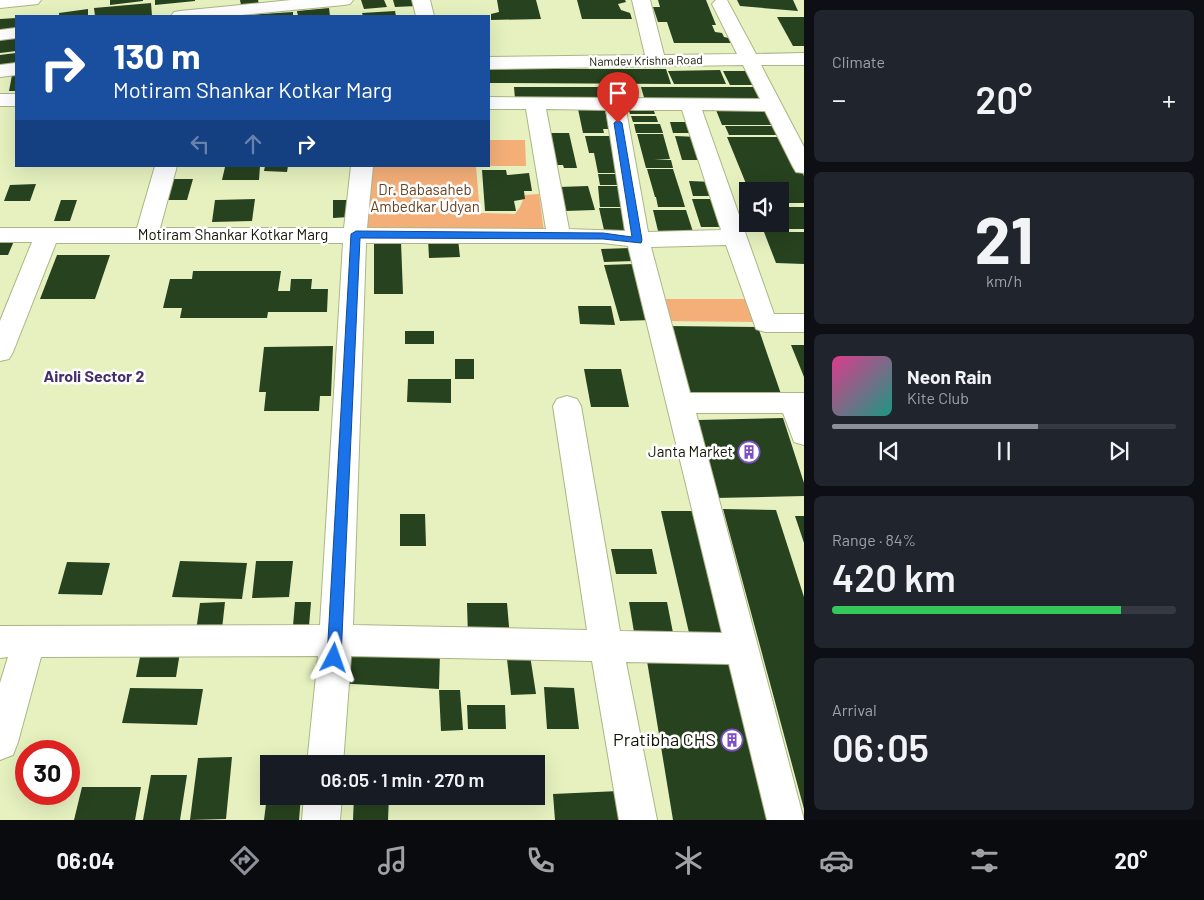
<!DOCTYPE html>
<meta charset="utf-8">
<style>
body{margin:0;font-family:Barlow,sans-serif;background:#20242c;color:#f1f3f6;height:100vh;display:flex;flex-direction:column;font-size:19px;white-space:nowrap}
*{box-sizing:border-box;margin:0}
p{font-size:16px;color:#9ea1a6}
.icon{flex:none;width:28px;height:28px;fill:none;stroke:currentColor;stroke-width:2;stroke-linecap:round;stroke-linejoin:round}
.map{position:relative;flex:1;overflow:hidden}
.panel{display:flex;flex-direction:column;gap:10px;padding:10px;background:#0d0f14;width:400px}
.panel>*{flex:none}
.hud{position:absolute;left:15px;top:15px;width:475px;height:152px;border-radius:0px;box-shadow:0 5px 20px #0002;background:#1a4fa0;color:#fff;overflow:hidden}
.buttons{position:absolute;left:739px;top:182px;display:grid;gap:10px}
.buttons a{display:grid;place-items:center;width:50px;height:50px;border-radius:0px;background:#171b24;box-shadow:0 5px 20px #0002;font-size:25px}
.speed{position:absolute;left:15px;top:740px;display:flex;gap:10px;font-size:25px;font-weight:700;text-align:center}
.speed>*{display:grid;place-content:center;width:65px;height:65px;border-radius:50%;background:#171b24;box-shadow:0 5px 20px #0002;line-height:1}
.speed .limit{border:8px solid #d22;background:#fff;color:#111}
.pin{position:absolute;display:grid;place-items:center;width:42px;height:42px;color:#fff;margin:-51px -21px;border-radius:50% 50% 50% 0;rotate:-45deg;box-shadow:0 0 5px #0007}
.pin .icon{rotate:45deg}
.me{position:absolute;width:55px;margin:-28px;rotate:4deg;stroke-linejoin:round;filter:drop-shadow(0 0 4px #0008)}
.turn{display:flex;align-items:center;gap:18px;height:105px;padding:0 15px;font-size:22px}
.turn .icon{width:65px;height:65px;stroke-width:2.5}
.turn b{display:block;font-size:35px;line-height:42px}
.lanes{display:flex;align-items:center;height:48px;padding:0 15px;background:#0003;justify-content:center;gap:25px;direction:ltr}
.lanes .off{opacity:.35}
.big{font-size:38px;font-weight:600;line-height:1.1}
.panel .tile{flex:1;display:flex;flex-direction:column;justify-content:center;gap:8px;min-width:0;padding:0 18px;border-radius:8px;background:#20242c}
.panel .dial{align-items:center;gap:0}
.dial b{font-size:65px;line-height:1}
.song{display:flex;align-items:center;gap:15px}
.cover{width:60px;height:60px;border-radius:8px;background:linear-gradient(135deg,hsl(330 70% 55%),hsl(170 70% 35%))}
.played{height:5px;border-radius:2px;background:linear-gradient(90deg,#8c9099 60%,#363941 60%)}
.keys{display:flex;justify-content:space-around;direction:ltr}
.heat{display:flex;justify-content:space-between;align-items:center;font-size:28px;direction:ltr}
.charge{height:8px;border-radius:4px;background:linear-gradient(90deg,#34c759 84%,#363941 0)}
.trip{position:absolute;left:260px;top:755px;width:285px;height:50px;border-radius:0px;background:#171b24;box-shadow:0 5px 20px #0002;font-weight:600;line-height:50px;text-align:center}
.dock{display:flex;height:80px;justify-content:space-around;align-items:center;background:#090b0e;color:#9ea1a6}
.dock .icon{width:35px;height:35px}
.dock .current{color:#8c9099}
.dock b{font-size:22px;color:#f1f3f6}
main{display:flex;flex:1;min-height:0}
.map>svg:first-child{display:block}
.green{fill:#f4af79}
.building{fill:#27421f}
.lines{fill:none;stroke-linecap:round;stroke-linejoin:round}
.minor-casing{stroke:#abb686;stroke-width:2}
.minor{fill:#fff;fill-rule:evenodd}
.route{fill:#1a73e8;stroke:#114b97}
.labels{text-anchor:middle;stroke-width:5;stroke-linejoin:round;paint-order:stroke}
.far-street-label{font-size:12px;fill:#131605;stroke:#fff}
.park-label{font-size:15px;fill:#684324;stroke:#fff}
.street-label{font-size:15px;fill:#131605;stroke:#fff}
.poi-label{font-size:15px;fill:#131605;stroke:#fff;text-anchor:end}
.neighbourhood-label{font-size:16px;font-weight:bold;fill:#452f6a;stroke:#fff}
.near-poi-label{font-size:18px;fill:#131605;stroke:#fff;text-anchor:end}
</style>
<main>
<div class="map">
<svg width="804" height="820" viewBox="0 0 804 820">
<rect width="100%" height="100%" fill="#e6f1bf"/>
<g class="green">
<polygon points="489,140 525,140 526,166 489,166"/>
<polygon points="367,166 476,166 480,213 515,214 520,207 525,195 539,194 544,232 362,231"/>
<polygon points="659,299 748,299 757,322 665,321"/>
</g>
<g class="building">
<polygon points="110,0 143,0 143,1 110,5"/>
<polygon points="155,0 195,0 195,1 155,5"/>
<polygon points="240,0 258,0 259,4 241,5"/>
<polygon points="361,0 384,0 387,7 364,9"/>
<polygon points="393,0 415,0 417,6 395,7"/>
<polygon points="497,0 536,0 541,19 491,20 491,14 499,12"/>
<polygon points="577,0 625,0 626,2 618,4 621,10 630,13 632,19 582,19"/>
<polygon points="658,0 706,0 716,25 712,25 715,32 722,33 724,37 729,38 732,43 674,43 667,22 658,22 653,7 660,7"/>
<polygon points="737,0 793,0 798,11 740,6"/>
<polygon points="151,3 152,16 95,16 94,8"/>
<polygon points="329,8 330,16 298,16 297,11"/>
<polygon points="88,9 88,16 59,16 59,13"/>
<polygon points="395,11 396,16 363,16 362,13"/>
<polygon points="293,12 293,16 249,16 248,15"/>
<polygon points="777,17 804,17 804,46 793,46"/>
<polygon points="16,18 16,30 0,32 0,19"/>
<polygon points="16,38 16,51 0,53 0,40"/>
<polygon points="16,53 16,67 0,69 0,55"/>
<polygon points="489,69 666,69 671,84 489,83"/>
<polygon points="720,70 726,84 674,84 668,71"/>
<polygon points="723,71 746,71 753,85 730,85"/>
<polygon points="12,75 16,75 16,91 9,91"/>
<polygon points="514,87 633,87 637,100 515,99"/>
<polygon points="641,87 758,87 764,101 645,101"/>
<polygon points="628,108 653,108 655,114 630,114"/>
<polygon points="578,109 605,110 609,129 603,129 604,133 583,133"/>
<polygon points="716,110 770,110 777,125 722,125"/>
<polygon points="631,116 656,116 658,122 633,122"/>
<polygon points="670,122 692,122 696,133 673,133"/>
<polygon points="634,124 660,124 663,133 636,133"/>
<polygon points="725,126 775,126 780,135 729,135"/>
<polygon points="542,133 569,133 577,168 564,168 563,165 553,165"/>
<polygon points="637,134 663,134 670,159 654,160 671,160 673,168 646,168"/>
<polygon points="585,136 612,136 621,173 598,173 594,153 589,153"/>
<polygon points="675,136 698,137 706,160 682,160"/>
<polygon points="727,137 786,137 804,176 804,203 780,203 780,191 749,191"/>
<polygon points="260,166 259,180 222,180 225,167"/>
<polygon points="265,166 288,166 287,172 264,171"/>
<polygon points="647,169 673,169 682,197 655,197"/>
<polygon points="482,170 506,170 507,175 529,173 532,191 524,191 525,199 514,201 516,211 485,211"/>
<polygon points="598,174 621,174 624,185 600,185"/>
<polygon points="166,179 193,179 187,200 160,200"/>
<polygon points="689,181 713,182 718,196 693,196"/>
<polygon points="36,184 30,201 4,201 10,185"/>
<polygon points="588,186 595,210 565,211 559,187"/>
<polygon points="598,186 622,186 629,207 600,207"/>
<polygon points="656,197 682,197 685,207 658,207"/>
<polygon points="255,199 252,221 212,222 215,200"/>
<polygon points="692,199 718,199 728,227 701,227"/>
<polygon points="61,200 77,200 70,221 54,221"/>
<polygon points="333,200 349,200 349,217 333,218"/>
<polygon points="780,207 804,207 804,229 765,229 763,224 780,224"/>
<polygon points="599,208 629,208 635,230 604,230"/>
<polygon points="653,210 686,210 694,235 659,235"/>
<polygon points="764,232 804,232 804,264 776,263"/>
<polygon points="428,239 458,239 460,257 429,258"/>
<polygon points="0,241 14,241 8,255 0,255"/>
<polygon points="374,242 401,242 403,294 374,294"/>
<polygon points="630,248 634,261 604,262 601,249"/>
<polygon points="57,255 110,255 95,299 40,299"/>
<polygon points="633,264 652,320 620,321 604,265"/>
<polygon points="193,271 281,271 278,291 290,291 291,279 312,279 311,289 328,289 327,312 268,312 267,318 180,318 182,308 163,308 170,279 192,279"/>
<polygon points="578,306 611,306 615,325 580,324"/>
<polygon points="667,326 758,327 782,397 685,398"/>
<rect x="405" y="331" width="29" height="13"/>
<polygon points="791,345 804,345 804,377"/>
<polygon points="333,346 331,396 320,396 319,411 264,411 266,392 259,392 264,347"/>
<rect x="455" y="359" width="19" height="20"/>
<polygon points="584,369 621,369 629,407 591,407"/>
<polygon points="408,379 451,379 451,403 407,402"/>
<polygon points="783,418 804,483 804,496 715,498 697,420"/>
<polygon points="723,509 776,510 804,597 804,809"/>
<polygon points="661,511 698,511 731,637 690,637"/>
<polygon points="400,514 425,514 426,546 400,546"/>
<polygon points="795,516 804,516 804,543"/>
<polygon points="611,549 652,549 657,574 616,574"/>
<polygon points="180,561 247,563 242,599 172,597"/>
<polygon points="256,561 293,561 289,597 252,598"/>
<polygon points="67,562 110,563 102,595 58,594"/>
<polygon points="225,602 221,638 195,638 200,603"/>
<polygon points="295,602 311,602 308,638 292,638"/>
<polygon points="629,602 667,602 674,638 635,638"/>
<polygon points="467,603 507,603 510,638 468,638"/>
<polygon points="340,646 440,652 439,689 336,683"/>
<polygon points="529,649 536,694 511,695 506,650"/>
<polygon points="141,652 180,652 176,677 136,677"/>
<polygon points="733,660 772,820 673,820 647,661"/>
<polygon points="544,687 574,688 579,729 547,729"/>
<polygon points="130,688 203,689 197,725 122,723"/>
<polygon points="439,690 460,690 463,730 441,731"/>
<polygon points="467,705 505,705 506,729 468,729"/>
<polygon points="232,757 226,819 190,820 198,758"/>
<polygon points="357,758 390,759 390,764 357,764"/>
<polygon points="151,775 187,775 180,820 143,820"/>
<polygon points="82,787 141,787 135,820 74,820"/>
<polygon points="268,788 269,796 301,796 299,820 264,820"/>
<polygon points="619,791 622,820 555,820 553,794"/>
<polygon points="354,796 389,796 388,820 353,820"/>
</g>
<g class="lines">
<g class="minor-casing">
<g id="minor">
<polygon points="0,0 41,0 38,4 0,8"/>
<polygon points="291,0 353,0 350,4 344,5 231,16 171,16 174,12 180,11"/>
<polygon points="412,0 430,0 434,16 416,16"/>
<path d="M632,0H650L664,55L737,54L712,4L716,0H727L756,54L804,53V65H761L804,147V173L796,172L793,167L765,111L702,110L774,314H804V332H765L756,329L726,245L651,247L690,393H804V445L794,442L783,413H696L804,820H767L729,664L626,662L657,820H619L592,661L351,656L343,764H307L318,656L41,657L18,742L13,755L0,760V683L8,657L0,658V626L320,625L343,243H56L13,352L9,359L0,361V321L32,242H0V228H137L155,166H177L160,228H344L351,166H373L367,228L546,229L526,109H489V97L760,99L743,65L489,69V57L645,55ZM546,109L606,110L625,231L569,229ZM626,110H682L721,230L648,232ZM366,243H603L628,246L722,633L620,631L581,406L577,399L567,396L557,399L553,406L587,630L353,625Z"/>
<polygon points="16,28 16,38 0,40 0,30"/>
<polygon points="16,63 16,75 0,77 0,65"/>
<rect x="0" y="94" width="16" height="12"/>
<polygon points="304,796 342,796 340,820 302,820"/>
</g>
</g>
<use href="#minor" class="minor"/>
</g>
<polygon class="route" points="618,120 622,123 642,240 641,243 603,239 360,238 341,658 339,663 334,664 329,663 327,658 351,234 356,231 603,233 632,237 614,123"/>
<defs>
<g id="building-ring" transform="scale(1.125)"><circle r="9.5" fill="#fff" stroke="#7e4ec6" stroke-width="1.5"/><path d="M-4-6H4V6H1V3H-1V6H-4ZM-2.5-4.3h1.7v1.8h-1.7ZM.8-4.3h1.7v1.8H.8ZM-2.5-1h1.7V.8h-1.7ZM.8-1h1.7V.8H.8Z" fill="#7e4ec6"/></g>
</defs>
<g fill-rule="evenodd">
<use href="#building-ring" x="749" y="452"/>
<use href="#building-ring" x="732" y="740"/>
</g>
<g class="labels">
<g class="far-street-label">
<text transform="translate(646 61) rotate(-1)" y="4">Namdev Krishna Road</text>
</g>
<g class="park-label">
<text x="425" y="195">Dr. Babasaheb<tspan x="425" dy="17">Ambedkar Udyan</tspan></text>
</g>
<g class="street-label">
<text x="233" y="240">Motiram Shankar Kotkar Marg</text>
</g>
<g class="poi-label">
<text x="733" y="457">Janta Market</text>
</g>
<g class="neighbourhood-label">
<text x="94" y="382">Airoli Sector 2</text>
</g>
<g class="near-poi-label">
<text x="716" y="746">Pratibha CHS</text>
</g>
</g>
</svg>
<div class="buttons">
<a><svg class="icon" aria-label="sound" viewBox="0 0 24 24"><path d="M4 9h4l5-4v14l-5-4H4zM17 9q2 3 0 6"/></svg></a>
</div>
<div class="speed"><div class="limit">30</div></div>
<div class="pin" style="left:618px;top:123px;background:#d93025"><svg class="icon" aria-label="arrive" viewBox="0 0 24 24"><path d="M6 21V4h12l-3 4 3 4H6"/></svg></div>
<svg class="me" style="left:334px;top:658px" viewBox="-20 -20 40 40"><path d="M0-17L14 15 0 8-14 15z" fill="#1a73e8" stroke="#fff" stroke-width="4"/></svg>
<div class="trip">06:05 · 1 min · 270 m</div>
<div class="hud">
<div class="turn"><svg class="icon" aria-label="right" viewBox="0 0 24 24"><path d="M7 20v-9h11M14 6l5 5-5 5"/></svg><div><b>130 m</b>Motiram Shankar Kotkar Marg</div></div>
<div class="lanes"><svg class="icon off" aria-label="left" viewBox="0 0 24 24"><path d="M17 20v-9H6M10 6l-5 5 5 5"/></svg><svg class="icon off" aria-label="ahead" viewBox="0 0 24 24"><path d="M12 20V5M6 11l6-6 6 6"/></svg><svg class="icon" aria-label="right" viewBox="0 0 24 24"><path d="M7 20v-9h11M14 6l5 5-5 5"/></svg></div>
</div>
</div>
<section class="panel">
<div class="tile"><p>Climate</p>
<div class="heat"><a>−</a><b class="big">20°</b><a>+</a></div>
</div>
<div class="tile dial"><b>21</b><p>km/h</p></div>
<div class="tile">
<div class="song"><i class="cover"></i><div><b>Neon Rain</b><p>Kite Club</p></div></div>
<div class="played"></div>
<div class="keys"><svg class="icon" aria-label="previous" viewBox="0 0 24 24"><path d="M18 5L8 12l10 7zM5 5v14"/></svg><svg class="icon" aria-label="pause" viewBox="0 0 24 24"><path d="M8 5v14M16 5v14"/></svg><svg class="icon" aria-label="next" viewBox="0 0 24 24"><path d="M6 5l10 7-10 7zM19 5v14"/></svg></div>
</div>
<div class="tile"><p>Range · 84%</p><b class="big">420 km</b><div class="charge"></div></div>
<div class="tile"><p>Arrival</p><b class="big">06:05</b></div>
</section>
</main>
<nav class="dock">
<b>06:04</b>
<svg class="icon current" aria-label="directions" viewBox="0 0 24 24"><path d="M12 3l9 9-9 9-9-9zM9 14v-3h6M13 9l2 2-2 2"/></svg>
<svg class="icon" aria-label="music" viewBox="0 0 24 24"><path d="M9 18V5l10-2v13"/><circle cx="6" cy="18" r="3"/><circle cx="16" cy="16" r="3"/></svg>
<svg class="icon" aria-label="phone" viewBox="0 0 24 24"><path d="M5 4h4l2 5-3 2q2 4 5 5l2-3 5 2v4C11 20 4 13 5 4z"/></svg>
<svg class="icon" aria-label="climate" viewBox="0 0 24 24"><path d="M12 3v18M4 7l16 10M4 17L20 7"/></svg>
<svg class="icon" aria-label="car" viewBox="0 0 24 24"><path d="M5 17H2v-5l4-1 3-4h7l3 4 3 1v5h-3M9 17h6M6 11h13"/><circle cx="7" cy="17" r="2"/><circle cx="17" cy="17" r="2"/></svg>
<svg class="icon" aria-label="filters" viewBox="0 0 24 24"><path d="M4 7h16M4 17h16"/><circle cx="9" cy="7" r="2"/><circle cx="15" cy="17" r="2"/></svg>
<b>20°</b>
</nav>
